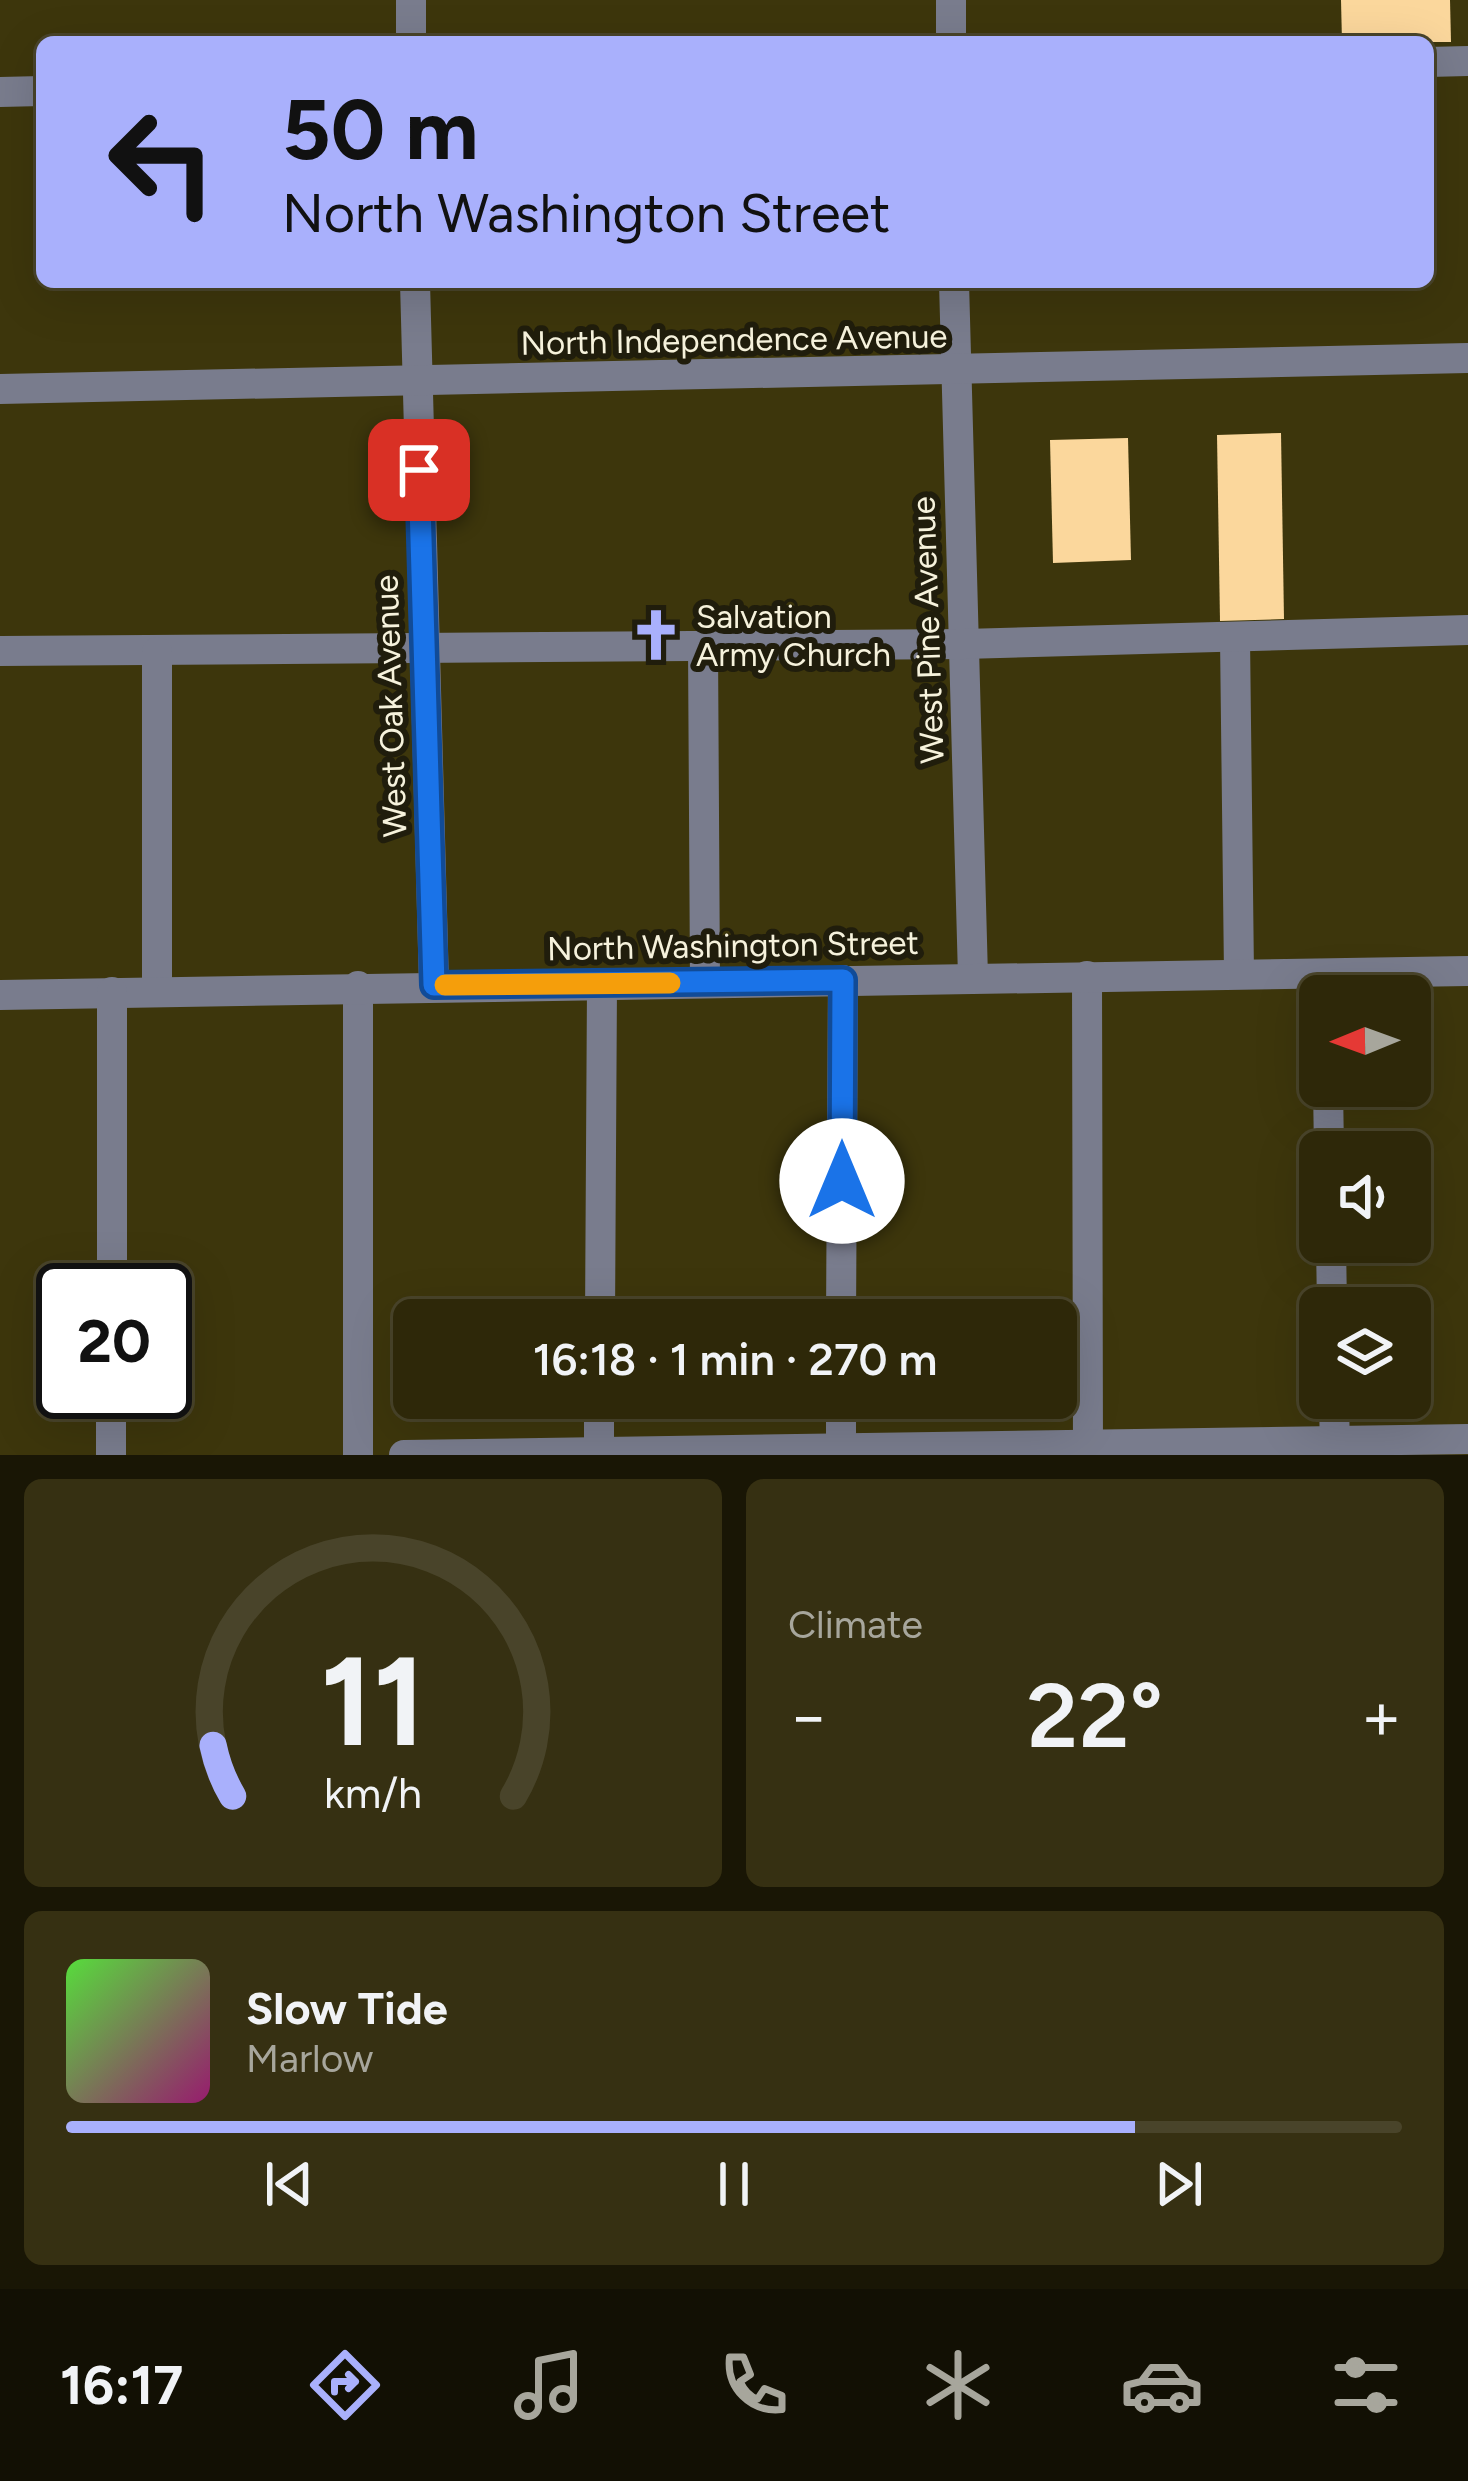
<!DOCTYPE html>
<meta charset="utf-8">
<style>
body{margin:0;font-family:Figtree,sans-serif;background:#363012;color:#f1f3f6;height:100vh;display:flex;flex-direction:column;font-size:45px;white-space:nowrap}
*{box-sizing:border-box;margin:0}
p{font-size:39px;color:#a7a69c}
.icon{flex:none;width:66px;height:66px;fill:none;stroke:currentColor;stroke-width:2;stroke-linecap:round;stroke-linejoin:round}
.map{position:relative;height:1455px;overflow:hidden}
.details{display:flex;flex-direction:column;gap:24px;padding:24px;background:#191605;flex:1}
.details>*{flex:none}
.top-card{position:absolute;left:36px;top:36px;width:1398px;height:252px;border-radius:18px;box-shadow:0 12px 48px #0002,0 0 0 3px #49442a;background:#a9b0fc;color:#111;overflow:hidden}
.needle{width:78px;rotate:269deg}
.tools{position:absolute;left:1299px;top:975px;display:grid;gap:24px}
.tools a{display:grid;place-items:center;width:132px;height:132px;border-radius:18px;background:#2e2809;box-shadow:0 12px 48px #0002,0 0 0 3px #49442a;font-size:60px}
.speed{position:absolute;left:36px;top:1263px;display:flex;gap:24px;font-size:60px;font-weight:700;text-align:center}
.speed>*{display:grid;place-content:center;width:156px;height:156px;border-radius:50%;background:#2e2809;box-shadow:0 12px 48px #0002,0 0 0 3px #49442a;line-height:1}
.speed .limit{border:6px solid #111;border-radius:18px;background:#fff;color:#111}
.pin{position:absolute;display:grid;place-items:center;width:102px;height:102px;color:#fff;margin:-51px;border-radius:24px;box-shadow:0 6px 18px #0006}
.me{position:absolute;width:132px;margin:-66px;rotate:0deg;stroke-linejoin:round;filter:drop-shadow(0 0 9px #0008)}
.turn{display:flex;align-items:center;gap:42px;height:252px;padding:0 48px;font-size:54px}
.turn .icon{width:156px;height:156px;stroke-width:2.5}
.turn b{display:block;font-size:84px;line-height:102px}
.big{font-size:90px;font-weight:600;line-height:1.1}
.details .widget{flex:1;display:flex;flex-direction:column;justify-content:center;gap:18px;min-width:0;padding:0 42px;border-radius:18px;background:#363012}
.details .dial{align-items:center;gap:0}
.dial svg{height:312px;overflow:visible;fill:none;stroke:#49442a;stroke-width:7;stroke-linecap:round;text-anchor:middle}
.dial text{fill:#f1f3f6;stroke:none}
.song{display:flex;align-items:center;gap:36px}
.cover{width:144px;height:144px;border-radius:18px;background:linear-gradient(135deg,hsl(110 70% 55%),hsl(320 70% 35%))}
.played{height:12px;border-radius:6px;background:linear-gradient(90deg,#a9b0fc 80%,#49442a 80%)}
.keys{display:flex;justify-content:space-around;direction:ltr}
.heat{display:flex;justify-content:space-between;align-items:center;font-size:66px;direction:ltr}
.details .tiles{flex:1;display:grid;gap:24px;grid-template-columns:1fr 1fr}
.widget:last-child{grid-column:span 2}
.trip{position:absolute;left:393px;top:1299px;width:684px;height:120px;border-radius:18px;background:#2e2809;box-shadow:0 12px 48px #0002,0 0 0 3px #49442a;font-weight:600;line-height:120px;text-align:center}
.tab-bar{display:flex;height:192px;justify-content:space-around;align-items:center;background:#121004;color:#a7a69c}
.tab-bar .icon{width:84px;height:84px}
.tab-bar .active{color:#a9b0fc}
.tab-bar b{font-size:54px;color:#f1f3f6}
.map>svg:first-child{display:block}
.building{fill:#fbd79c}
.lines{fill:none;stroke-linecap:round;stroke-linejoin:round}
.minor{stroke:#797c8d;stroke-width:30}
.route-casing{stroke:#114b97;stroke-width:30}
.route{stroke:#1a73e8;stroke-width:21}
.slow{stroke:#f59e0b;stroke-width:21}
.labels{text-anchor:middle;stroke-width:12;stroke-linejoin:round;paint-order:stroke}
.street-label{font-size:33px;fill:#f6f2dc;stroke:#201d0c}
.poi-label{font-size:33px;fill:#f6f2dc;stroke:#201d0c;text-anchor:start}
</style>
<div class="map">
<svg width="1468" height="1455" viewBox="0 0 1468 1455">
<rect width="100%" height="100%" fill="#3d360c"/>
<g class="building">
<polygon points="1341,0 1450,0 1451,42 1342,42"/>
<polygon points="1281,433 1284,619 1220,621 1217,435"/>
<polygon points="1128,438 1131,560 1053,563 1050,440"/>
</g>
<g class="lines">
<g class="minor">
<polyline points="411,0 411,42"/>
<polyline points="951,0 951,42"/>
<polyline points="1428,62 1468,61"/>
<polyline points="0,92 42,91"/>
<polyline points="415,282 434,985"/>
<polyline points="954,282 973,977"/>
<polyline points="0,389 1468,358"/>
<polyline points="1235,638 1239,974"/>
<polyline points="703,645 705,982"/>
<polyline points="0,651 964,644 1468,630"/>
<polyline points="157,652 157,991"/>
<polyline points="1087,976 1088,1455"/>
<polyline points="358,986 358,1455"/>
<polyline points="0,995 1468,971"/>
<polyline points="1328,1086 1329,1152"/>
<polyline points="1331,1242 1332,1308"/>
<polyline points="112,1290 112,992"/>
<polyline points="600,1320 602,984"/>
<polyline points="841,1320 843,980"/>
<polyline points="1334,1398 1335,1455"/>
<polyline points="111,1455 111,1392"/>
<polyline points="404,1455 1468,1439"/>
<polyline points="599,1455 599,1398"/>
<polyline points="841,1455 841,1398"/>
</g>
</g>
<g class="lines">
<g class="route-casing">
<polyline id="route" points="419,470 434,985 843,980 842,1181"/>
</g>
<use href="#route" class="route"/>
<polyline class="slow" points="445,985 670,983"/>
</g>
<defs>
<g id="church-bare" transform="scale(4.14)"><path d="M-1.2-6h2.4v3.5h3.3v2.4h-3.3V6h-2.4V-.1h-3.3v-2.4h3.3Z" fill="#a9b0fc" stroke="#201d0c" stroke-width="2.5" paint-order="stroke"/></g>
</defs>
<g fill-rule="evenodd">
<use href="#church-bare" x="656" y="635"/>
</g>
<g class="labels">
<g class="street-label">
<text transform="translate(734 339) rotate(-1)" y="12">North Independence Avenue</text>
<text transform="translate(927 630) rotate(-92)" y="12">West Pine Avenue</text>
<text transform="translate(390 706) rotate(-92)" y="12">West Oak Avenue</text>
<text transform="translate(733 945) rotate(-1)" y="12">North Washington Street</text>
</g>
<g class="poi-label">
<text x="696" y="628">Salvation<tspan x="696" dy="38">Army Church</tspan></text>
</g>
</g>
</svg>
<div class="tools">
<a><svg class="needle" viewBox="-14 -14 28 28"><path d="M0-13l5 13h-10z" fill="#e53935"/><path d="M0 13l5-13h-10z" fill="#a7a69c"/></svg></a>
<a><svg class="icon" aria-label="sound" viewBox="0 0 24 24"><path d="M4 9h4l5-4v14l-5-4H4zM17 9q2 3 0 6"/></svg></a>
<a><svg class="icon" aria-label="layers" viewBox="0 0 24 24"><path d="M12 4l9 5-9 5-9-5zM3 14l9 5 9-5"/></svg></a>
</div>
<div class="speed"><div class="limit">20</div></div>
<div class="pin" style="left:419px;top:470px;background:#d93025"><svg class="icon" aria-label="arrive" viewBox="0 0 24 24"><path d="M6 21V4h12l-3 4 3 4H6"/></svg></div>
<svg class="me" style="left:842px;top:1181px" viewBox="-20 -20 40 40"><circle r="19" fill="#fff"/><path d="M0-13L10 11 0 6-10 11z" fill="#1a73e8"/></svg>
<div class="trip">16:18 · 1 min · 270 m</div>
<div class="top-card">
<div class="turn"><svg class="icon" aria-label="left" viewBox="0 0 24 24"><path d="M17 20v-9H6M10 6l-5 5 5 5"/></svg><div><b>50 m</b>North Washington Street</div></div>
</div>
</div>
<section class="details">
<div class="tiles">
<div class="widget dial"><svg viewBox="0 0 100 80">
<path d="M14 69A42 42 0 1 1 86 69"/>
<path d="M14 69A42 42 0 0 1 9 56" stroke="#a9b0fc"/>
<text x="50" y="56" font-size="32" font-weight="700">11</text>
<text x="50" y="72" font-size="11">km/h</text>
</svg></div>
<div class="widget"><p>Climate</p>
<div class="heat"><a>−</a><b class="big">22°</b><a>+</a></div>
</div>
<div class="widget">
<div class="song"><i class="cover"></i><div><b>Slow Tide</b><p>Marlow</p></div></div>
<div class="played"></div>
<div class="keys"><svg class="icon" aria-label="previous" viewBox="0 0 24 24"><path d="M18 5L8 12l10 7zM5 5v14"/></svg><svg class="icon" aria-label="pause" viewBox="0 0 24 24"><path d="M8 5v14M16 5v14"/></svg><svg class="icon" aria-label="next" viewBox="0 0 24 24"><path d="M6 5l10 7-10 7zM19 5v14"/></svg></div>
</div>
</div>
</section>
<nav class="tab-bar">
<b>16:17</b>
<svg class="icon active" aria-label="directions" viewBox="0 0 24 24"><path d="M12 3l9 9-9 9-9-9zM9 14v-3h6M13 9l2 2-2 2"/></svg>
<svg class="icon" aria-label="music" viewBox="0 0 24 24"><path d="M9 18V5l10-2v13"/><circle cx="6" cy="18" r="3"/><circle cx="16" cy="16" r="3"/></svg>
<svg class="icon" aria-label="phone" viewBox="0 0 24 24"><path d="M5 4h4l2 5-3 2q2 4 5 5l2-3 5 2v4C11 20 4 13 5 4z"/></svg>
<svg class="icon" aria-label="climate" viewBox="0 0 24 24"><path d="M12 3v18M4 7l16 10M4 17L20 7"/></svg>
<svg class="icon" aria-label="car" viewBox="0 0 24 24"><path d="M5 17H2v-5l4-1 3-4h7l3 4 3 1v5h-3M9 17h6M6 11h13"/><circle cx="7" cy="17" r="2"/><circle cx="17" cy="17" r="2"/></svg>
<svg class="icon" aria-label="filters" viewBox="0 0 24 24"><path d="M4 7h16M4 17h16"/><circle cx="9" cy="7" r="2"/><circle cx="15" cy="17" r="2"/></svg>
</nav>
